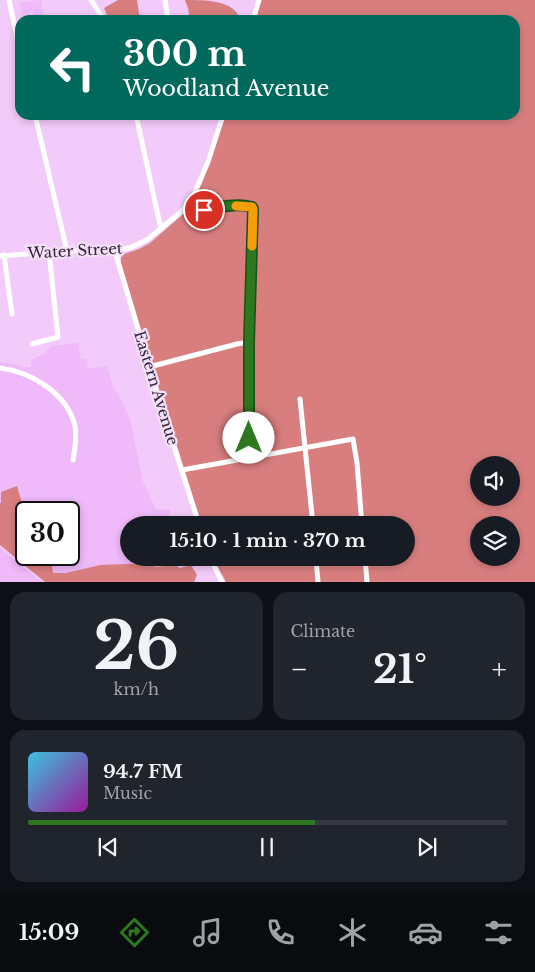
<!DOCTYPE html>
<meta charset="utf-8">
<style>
body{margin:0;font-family:"Libre Baskerville",serif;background:#20242c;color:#f1f3f6;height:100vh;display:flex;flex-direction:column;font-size:19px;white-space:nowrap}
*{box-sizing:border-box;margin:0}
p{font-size:16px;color:#9ea1a6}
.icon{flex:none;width:28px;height:28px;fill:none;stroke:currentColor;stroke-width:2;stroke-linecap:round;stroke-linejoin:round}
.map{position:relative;height:582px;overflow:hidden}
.panel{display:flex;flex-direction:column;gap:10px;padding:10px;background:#0d0f14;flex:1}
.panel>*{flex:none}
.banner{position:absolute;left:15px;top:15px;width:505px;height:105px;border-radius:15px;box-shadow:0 2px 8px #0003;background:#00695c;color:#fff;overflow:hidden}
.buttons{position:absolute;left:470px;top:456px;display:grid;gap:10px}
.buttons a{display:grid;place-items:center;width:50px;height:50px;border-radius:50%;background:#171b24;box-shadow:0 2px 8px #0003;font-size:25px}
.speed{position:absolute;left:15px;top:501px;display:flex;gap:10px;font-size:25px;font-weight:700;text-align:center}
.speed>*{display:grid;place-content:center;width:65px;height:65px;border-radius:50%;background:#171b24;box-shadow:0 2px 8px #0003;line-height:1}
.speed .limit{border:2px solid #111;border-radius:8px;background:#fff;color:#111}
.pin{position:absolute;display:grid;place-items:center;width:42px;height:42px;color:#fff;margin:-21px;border:2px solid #fff;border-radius:50%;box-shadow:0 1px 5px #0007}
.me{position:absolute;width:55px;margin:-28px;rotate:0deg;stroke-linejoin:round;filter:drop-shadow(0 0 4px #0008)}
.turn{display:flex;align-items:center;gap:18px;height:105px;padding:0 25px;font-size:22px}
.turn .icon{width:65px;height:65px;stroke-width:2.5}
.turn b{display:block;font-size:35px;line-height:42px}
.big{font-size:38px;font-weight:700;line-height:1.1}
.panel .card{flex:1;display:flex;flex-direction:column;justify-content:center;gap:8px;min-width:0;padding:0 18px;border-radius:15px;background:#20242c}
.panel .dial{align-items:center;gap:0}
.dial b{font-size:65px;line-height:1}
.song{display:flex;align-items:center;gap:15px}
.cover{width:60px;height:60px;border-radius:8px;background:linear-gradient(135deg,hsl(190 70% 55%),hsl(300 70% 35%))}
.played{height:5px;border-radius:2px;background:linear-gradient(90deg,#2d781f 60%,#363941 60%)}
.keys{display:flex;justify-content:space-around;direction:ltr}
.heat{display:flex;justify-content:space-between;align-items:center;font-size:28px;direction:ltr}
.panel .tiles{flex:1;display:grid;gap:10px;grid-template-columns:1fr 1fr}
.card:last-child{grid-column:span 2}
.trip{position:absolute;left:120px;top:516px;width:295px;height:50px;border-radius:25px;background:#171b24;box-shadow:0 2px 8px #0003;font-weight:700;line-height:50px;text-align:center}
.menu{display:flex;height:80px;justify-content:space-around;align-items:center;background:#090b0e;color:#9ea1a6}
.menu .icon{width:35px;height:35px}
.menu .current{color:#2d781f}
.menu b{font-size:22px;color:#f1f3f6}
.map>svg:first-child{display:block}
.built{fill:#efb9fa}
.forest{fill:#d97e7e;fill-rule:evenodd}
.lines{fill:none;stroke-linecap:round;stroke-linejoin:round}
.minor{stroke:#fff;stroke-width:5}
.route-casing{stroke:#1d4e14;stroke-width:12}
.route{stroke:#2d781f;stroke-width:9}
.slow{stroke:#f59e0b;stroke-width:9}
.labels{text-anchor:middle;stroke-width:4.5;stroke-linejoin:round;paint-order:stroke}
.street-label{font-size:15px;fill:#36233a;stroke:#f4e0f8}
</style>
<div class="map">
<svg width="535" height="582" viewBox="0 0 535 582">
<rect width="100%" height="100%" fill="#f3cbfa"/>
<g class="built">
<polygon points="36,0 37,1 41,0 45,20 34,20 33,12 22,15 20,3"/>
<polygon points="78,343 81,359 87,359 88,369 107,366 114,390 120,397 130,419 143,482 156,509 170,510 170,518 175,520 176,525 129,525 129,558 175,558 177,560 177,566 175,565 154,567 154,564 100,565 66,573 53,573 51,555 69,555 69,512 45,512 43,503 0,503 0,362 10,363 24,367 31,367 31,360 45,353 51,346"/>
<polygon points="0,548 42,582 0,582"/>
</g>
<g class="forest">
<polygon points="118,0 137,0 140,20 109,20 104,8"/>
<path d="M185,0C205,0 236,0 240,20H190L188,8Z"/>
<path d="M261,0H535V582H226L213,558H406V525H202L145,345L121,263V258L124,254L139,249L150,243L181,216L194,200L202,183L226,115H515V20H255ZM479,465H511V498H479ZM479,525H511V558H479Z"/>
<polygon points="17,486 22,503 44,503 45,512 26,512 26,555 51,555 53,573 66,573 100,565 154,563 155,567 175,565 180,568 191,565 197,575 194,582 45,582 0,545 0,503 1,503 1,492"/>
</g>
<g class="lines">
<g class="minor">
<polyline points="9,0 20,50"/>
<polyline points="91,0 104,20"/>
<polyline points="165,0 168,20"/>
<polyline points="253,20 259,0"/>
<polyline points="35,115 67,251"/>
<polyline points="136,115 161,229"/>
<path d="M182,211C200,210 235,203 252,207L253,209L249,342V458"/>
<polyline points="116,251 116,255 161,405 199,525"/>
<polyline points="4,255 12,314"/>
<polyline points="0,256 67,251 116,251 132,247 148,239 182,211 194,194 208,162 223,115"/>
<polyline points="32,344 58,337 49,252"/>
<polyline points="149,367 237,344 249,342"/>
<path d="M0,368C31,372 67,393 75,426C77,437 75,449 73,460"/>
<polyline points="300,399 313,525"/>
<polyline points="182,470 353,439 357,463 362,525"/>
<polyline points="210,558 222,582"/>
<polyline points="316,558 318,582"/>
<polyline points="365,558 367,582"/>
</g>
</g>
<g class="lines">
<g class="route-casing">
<path id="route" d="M204,210C219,207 237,203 252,207L253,209L249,342V438"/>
</g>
<use href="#route" class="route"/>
<polyline class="slow" points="236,206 252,207 253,209 252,246"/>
</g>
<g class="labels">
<g class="street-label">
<text transform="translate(75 251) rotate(-3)" y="5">Water Street</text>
<text transform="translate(156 388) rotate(73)" y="5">Eastern Avenue</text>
</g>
</g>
</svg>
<div class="buttons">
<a><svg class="icon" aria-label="sound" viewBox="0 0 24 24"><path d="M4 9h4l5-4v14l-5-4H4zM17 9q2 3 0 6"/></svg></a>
<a><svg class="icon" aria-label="layers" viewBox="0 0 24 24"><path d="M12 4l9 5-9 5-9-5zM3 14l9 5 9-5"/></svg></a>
</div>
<div class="speed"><div class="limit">30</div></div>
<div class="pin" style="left:204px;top:210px;background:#d93025"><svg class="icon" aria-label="arrive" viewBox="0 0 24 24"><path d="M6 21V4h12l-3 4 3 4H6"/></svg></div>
<svg class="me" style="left:249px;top:438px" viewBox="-20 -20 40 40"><circle r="19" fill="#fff"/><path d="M0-13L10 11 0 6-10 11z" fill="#2d781f"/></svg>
<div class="trip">15:10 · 1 min · 370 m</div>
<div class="banner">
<div class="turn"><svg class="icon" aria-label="left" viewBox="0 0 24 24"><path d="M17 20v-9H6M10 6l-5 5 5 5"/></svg><div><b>300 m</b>Woodland Avenue</div></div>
</div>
</div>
<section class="panel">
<div class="tiles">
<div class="card dial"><b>26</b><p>km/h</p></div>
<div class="card"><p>Climate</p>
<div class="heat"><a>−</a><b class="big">21°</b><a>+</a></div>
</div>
<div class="card">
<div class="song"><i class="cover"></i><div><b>94.7 FM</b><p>Music</p></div></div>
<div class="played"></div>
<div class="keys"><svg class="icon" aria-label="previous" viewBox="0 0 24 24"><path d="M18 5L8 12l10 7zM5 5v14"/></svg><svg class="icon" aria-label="pause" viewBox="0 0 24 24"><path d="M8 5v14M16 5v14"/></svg><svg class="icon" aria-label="next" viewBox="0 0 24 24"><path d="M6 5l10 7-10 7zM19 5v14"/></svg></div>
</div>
</div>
</section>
<nav class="menu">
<b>15:09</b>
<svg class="icon current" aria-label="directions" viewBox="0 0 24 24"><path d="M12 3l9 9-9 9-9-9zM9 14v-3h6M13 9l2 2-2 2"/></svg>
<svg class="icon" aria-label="music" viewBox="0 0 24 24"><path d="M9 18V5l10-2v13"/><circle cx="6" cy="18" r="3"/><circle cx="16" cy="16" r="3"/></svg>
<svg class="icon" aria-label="phone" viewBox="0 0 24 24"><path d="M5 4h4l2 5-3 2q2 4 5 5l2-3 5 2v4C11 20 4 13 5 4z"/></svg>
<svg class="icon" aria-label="climate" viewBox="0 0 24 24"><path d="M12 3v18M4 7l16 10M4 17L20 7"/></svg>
<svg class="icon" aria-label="car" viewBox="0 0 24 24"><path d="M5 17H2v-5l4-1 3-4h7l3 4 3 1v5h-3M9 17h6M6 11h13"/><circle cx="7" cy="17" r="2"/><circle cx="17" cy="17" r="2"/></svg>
<svg class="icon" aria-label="filters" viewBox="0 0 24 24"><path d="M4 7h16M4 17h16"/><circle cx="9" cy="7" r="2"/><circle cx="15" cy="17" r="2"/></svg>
</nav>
